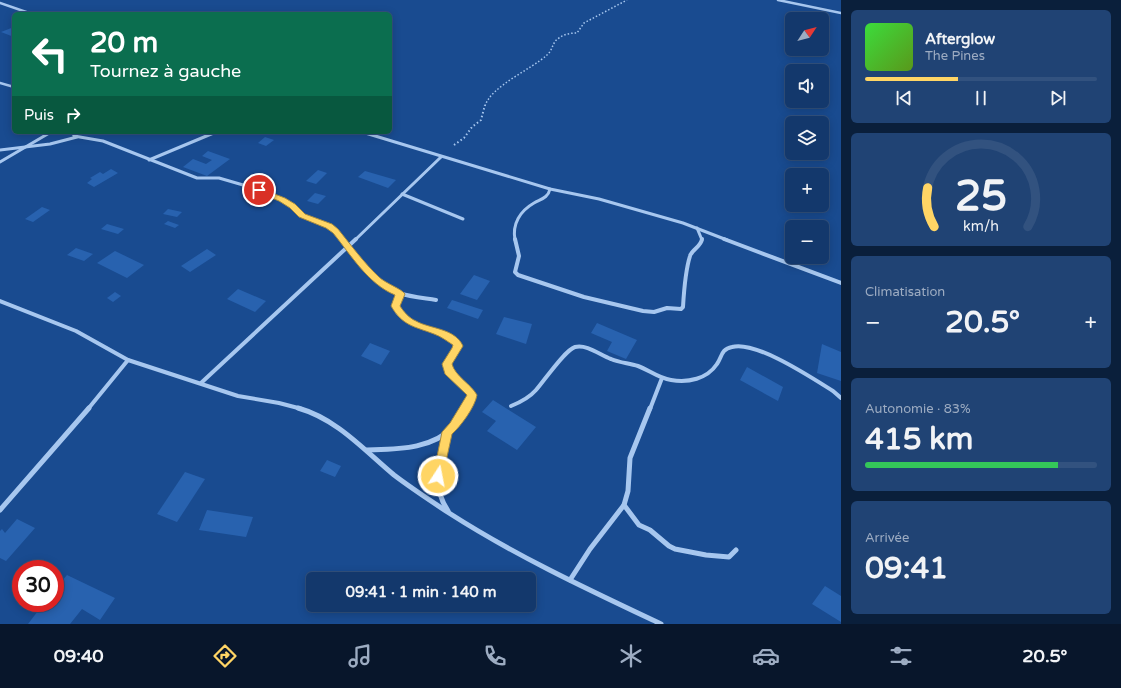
<!DOCTYPE html>
<html lang="fr">
<meta charset="utf-8">
<style>
body{margin:0;font-family:"Varela Round",sans-serif;background:#204374;color:#f1f3f6;height:100vh;display:flex;flex-direction:column;font-size:15px;white-space:nowrap}
*{box-sizing:border-box;margin:0}
p{font-size:13px;color:#9dacc2}
.icon{flex:none;width:22px;height:22px;fill:none;stroke:currentColor;stroke-width:2;stroke-linecap:round;stroke-linejoin:round}
.map{position:relative;flex:1;overflow:hidden}
.sheet{display:flex;flex-direction:column;gap:10px;padding:10px;background:#0a1f3b;width:280px}
.sheet>*{flex:none}
.top-card{position:absolute;left:12px;top:12px;width:380px;height:122px;border-radius:6px;box-shadow:0 2px 10px #0003,0 0 0 1px #32527f;background:#0b6e4f;color:#fff;overflow:hidden}
.needle{width:26px;rotate:54deg}
.fabs{position:absolute;left:785px;top:12px;display:grid;gap:8px}
.fabs a{display:grid;place-items:center;width:44px;height:44px;border-radius:6px;background:#13386c;box-shadow:0 2px 10px #0003,0 0 0 1px #32527f;font-size:20px}
.speed{position:absolute;left:12px;top:560px;display:flex;gap:8px;font-size:20px;font-weight:700;text-align:center}
.speed>*{display:grid;place-content:center;width:52px;height:52px;border-radius:50%;background:#13386c;box-shadow:0 2px 10px #0003,0 0 0 1px #32527f;line-height:1}
.speed .limit{border:6px solid #d22;background:#fff;color:#111}
.pin{position:absolute;display:grid;place-items:center;width:34px;height:34px;color:#fff;margin:-17px;border:2px solid #fff;border-radius:50%;box-shadow:0 1px 4px #0007}
.me{position:absolute;width:44px;margin:-22px;rotate:11deg;stroke-linejoin:round;filter:drop-shadow(0 0 3px #0008)}
.turn{display:flex;align-items:center;gap:14px;height:84px;padding:0 12px;font-size:18px}
.turn .icon{width:52px;height:52px;stroke-width:2.5}
.turn b{display:block;font-size:28px;line-height:34px}
.then{display:flex;align-items:center;height:38px;padding:0 12px;background:#0003;gap:8px;font-size:15px}
.big{font-size:30px;font-weight:700;line-height:1.1}
.sheet .tile{flex:1;display:flex;flex-direction:column;justify-content:center;gap:6px;min-width:0;padding:0 14px;border-radius:6px;background:#204374}
.sheet .dial{align-items:center;gap:0}
.dial svg{height:104px;overflow:visible;fill:none;stroke:#32527f;stroke-width:7;stroke-linecap:round;text-anchor:middle}
.dial text{fill:#f1f3f6;stroke:none}
.song{display:flex;align-items:center;gap:12px}
.cover{width:48px;height:48px;border-radius:6px;background:linear-gradient(135deg,hsl(120 70% 55%),hsl(90 70% 35%))}
.played{height:4px;border-radius:2px;background:linear-gradient(90deg,#ffd565 40%,#32527f 40%)}
.keys{display:flex;justify-content:space-around;direction:ltr}
.heat{display:flex;justify-content:space-between;align-items:center;font-size:22px;direction:ltr}
.charge{height:6px;border-radius:3px;background:linear-gradient(90deg,#34c759 83%,#32527f 0)}
.trip{position:absolute;left:306px;top:572px;width:230px;height:40px;border-radius:6px;background:#13386c;box-shadow:0 2px 10px #0003,0 0 0 1px #32527f;font-weight:700;line-height:40px;text-align:center}
.dock{display:flex;height:64px;justify-content:space-around;align-items:center;background:#08162b;color:#9dacc2}
.dock .icon{width:28px;height:28px}
.dock .current{color:#ffd565}
.dock b{font-size:18px;color:#f1f3f6}
main{display:flex;flex:1;min-height:0}
.map>svg:first-child{display:block}
.building{fill:#2862af}
.lines{fill:none;stroke-linecap:round;stroke-linejoin:round}
.path-far1{stroke:#a7c7ef;stroke-width:1.5;stroke-dasharray:1.5 2;stroke-linecap:butt}
.path{stroke:#a7c7ef;stroke-width:2;stroke-dasharray:1.5 2.5;stroke-linecap:butt}
.minor-far3{stroke:#a7c7ef;stroke-width:2.5}
.minor-far2{stroke:#a7c7ef;stroke-width:3}
.minor-far1{stroke:#a7c7ef;stroke-width:4}
.minor{stroke:#a7c7ef;stroke-width:5}
.route{fill:#ffd565;stroke:#a68a42}
</style>
<main>
<div class="map">
<svg width="841" height="624" viewBox="0 0 841 624">
<rect width="100%" height="100%" fill="#194b90"/>
<g class="building">
<polygon points="14,27 14,37 1,32"/>
<polygon points="265,137 274,140 266,146 258,143"/>
<polygon points="208,151 230,159 207,176 183,167 193,159 206,164 212,160 202,156"/>
<polygon points="111,169 118,173 94,187 87,183 92,179 90,178 100,172 103,174"/>
<polygon points="318,170 327,173 316,184 306,181"/>
<polygon points="365,171 396,180 388,188 358,177"/>
<polygon points="315,193 326,196 318,204 307,201"/>
<polygon points="42,207 50,210 33,222 25,219"/>
<polygon points="168,209 182,212 177,217 163,214"/>
<polygon points="168,221 179,225 175,228 164,224"/>
<polygon points="107,224 124,229 118,234 101,229"/>
<polygon points="76,248 93,254 84,261 67,255"/>
<polygon points="207,249 216,255 190,272 181,266"/>
<polygon points="115,251 144,265 127,278 97,263"/>
<polygon points="474,275 490,281 477,300 460,294"/>
<polygon points="238,289 266,301 255,312 227,299"/>
<polygon points="115,292 121,296 113,302 107,298"/>
<polygon points="452,300 483,310 478,319 447,308"/>
<polygon points="504,317 532,324 526,344 496,334"/>
<polygon points="597,323 637,340 626,359 607,351 612,342 591,333"/>
<polygon points="370,343 390,351 381,365 361,356"/>
<polygon points="822,344 841,352 841,381 817,373"/>
<polygon points="747,367 783,387 778,401 740,380"/>
<polygon points="493,400 536,427 517,450 487,431 496,421 482,412"/>
<polygon points="327,460 341,466 335,477 320,471"/>
<polygon points="185,472 205,479 177,522 157,514"/>
<polygon points="207,510 253,517 246,537 199,530"/>
<polygon points="17,519 35,528 6,561 0,558 0,531 2,529 5,533"/>
<polygon points="67,575 115,598 100,620 82,609 70,624 28,624 44,603 55,603 55,589"/>
<polygon points="825,586 841,596 841,622 812,604"/>
</g>
<g class="lines">
<path class="path-far1" d="M485,106C491,86 532,69 547,55C553,50 552,42 559,38C564,34 571,33 577,33L584,23L627,0"/>
<polyline class="path" points="454,145 464,138 472,127 481,120 485,105"/>
<g class="minor-far3">
<polyline points="778,0 841,13"/>
<polyline points="0,3 32,14"/>
<polyline points="0,83 14,87"/>
</g>
<g class="minor-far2">
<polyline points="73,132 74,136 103,141 197,178 219,178 250,187 282,200 293,206 302,215 329,226 343,240"/>
<polyline points="362,132 550,189 599,199 683,223 727,240"/>
<polyline points="0,150 50,144 77,137"/>
<polyline points="149,160 216,132"/>
<polyline points="0,162 51,132"/>
<polyline points="402,194 463,219"/>
<polyline points="697,228 702,240"/>
<polyline points="355,240 441,157"/>
<path d="M515,240C512,224 520,211 534,203C541,199 548,198 550,189"/>
</g>
<g class="minor-far1">
<path d="M342,239C359,259 373,284 399,293C411,297 424,298 436,300"/>
<path d="M515,239L519,256L515,272L518,275L584,297L643,311L654,312L667,308L681,309L683,307C684,290 685,272 690,256C692,249 701,247 702,239"/>
<polyline points="724,239 841,283"/>
<path d="M400,294C399,297 395,302 395,305C394,321 432,329 444,334C450,337 454,341 458,346L447,364C451,374 472,391 471,398C470,402 467,406 465,409"/>
<polyline points="0,301 76,331 128,360 238,396 279,403 302,409"/>
<polyline points="201,383 356,239"/>
<path d="M511,406C521,402 529,398 536,390C544,381 565,350 575,347C587,344 600,355 611,359C620,363 629,363 638,366C649,370 658,378 671,380C688,383 707,379 717,364C722,357 721,349 732,347C755,340 812,378 833,391L841,398"/>
<polyline points="88,409 128,360"/>
<polyline points="650,409 662,378"/>
</g>
<g class="minor">
<path d="M298,408C337,419 364,450 394,475C411,488 431,501 449,513C516,556 589,590 661,624"/>
<path d="M447,432C441,461 430,484 448,511"/>
<path d="M367,450C396,449 432,450 454,426C458,421 462,414 465,408"/>
<polyline points="624,505 639,525 650,530 669,546 675,549 706,555 729,557 736,550"/>
<polyline points="0,510 89,408"/>
<polyline points="570,580 590,549 624,505 628,491 630,458 650,408"/>
</g>
</g>
<path class="route" d="M259,188L285,198L295,204L305,214L332,224L338,229C351,245 364,263 379,277C385,283 402,289 405,294L400,306C404,312 409,318 416,321C430,329 455,328 463,346L452,364C455,376 471,384 477,395C475,407 461,426 452,434L442,480L438,481L435,480L433,476L442,432L450,423L467,395L445,374L442,364L452,348L453,345C447,341 440,336 434,334C413,326 403,326 391,306L395,295C368,284 351,255 333,233L326,228L299,217L290,208L279,201L257,192V189Z"/>
</svg>
<div class="fabs">
<a><svg class="needle" viewBox="-14 -14 28 28"><path d="M0-13l5 13h-10z" fill="#e53935"/><path d="M0 13l5-13h-10z" fill="#9dacc2"/></svg></a>
<a><svg class="icon" aria-label="sound" viewBox="0 0 24 24"><path d="M4 9h4l5-4v14l-5-4H4zM17 9q2 3 0 6"/></svg></a>
<a><svg class="icon" aria-label="layers" viewBox="0 0 24 24"><path d="M12 4l9 5-9 5-9-5zM3 14l9 5 9-5"/></svg></a>
<a>+</a>
<a>−</a>
</div>
<div class="speed"><div class="limit">30</div></div>
<div class="pin" style="left:259px;top:190px;background:#d93025"><svg class="icon" aria-label="arrive" viewBox="0 0 24 24"><path d="M6 21V4h12l-3 4 3 4H6"/></svg></div>
<svg class="me" style="left:438px;top:476px" viewBox="-20 -20 40 40"><circle r="17" fill="#ffd565" stroke="#fff" stroke-width="3"/><path d="M0-11L8 9 0 5-8 9z" fill="#fff"/></svg>
<div class="trip">09:41 · 1 min · 140 m</div>
<div class="top-card">
<div class="turn"><svg class="icon" aria-label="left" viewBox="0 0 24 24"><path d="M17 20v-9H6M10 6l-5 5 5 5"/></svg><div><b>20 m</b>Tournez à gauche</div></div>
<div class="then">Puis<svg class="icon" aria-label="right" viewBox="0 0 24 24"><path d="M7 20v-9h11M14 6l5 5-5 5"/></svg></div>
</div>
</div>
<section class="sheet">
<div class="tile">
<div class="song"><i class="cover"></i><div><b>Afterglow</b><p>The Pines</p></div></div>
<div class="played"></div>
<div class="keys"><svg class="icon" aria-label="previous" viewBox="0 0 24 24"><path d="M18 5L8 12l10 7zM5 5v14"/></svg><svg class="icon" aria-label="pause" viewBox="0 0 24 24"><path d="M8 5v14M16 5v14"/></svg><svg class="icon" aria-label="next" viewBox="0 0 24 24"><path d="M6 5l10 7-10 7zM19 5v14"/></svg></div>
</div>
<div class="tile dial"><svg viewBox="0 0 100 80">
<path d="M14 69A42 42 0 1 1 86 69"/>
<path d="M14 69A42 42 0 0 1 9 39" stroke="#ffd565"/>
<text x="50" y="56" font-size="32" font-weight="700">25</text>
<text x="50" y="72" font-size="11">km/h</text>
</svg></div>
<div class="tile"><p>Climatisation</p>
<div class="heat"><a>−</a><b class="big">20.5°</b><a>+</a></div>
</div>
<div class="tile"><p>Autonomie · 83%</p><b class="big">415 km</b><div class="charge"></div></div>
<div class="tile"><p>Arrivée</p><b class="big">09:41</b></div>
</section>
</main>
<nav class="dock">
<b>09:40</b>
<svg class="icon current" aria-label="directions" viewBox="0 0 24 24"><path d="M12 3l9 9-9 9-9-9zM9 14v-3h6M13 9l2 2-2 2"/></svg>
<svg class="icon" aria-label="music" viewBox="0 0 24 24"><path d="M9 18V5l10-2v13"/><circle cx="6" cy="18" r="3"/><circle cx="16" cy="16" r="3"/></svg>
<svg class="icon" aria-label="phone" viewBox="0 0 24 24"><path d="M5 4h4l2 5-3 2q2 4 5 5l2-3 5 2v4C11 20 4 13 5 4z"/></svg>
<svg class="icon" aria-label="climate" viewBox="0 0 24 24"><path d="M12 3v18M4 7l16 10M4 17L20 7"/></svg>
<svg class="icon" aria-label="car" viewBox="0 0 24 24"><path d="M5 17H2v-5l4-1 3-4h7l3 4 3 1v5h-3M9 17h6M6 11h13"/><circle cx="7" cy="17" r="2"/><circle cx="17" cy="17" r="2"/></svg>
<svg class="icon" aria-label="filters" viewBox="0 0 24 24"><path d="M4 7h16M4 17h16"/><circle cx="9" cy="7" r="2"/><circle cx="15" cy="17" r="2"/></svg>
<b>20.5°</b>
</nav>
